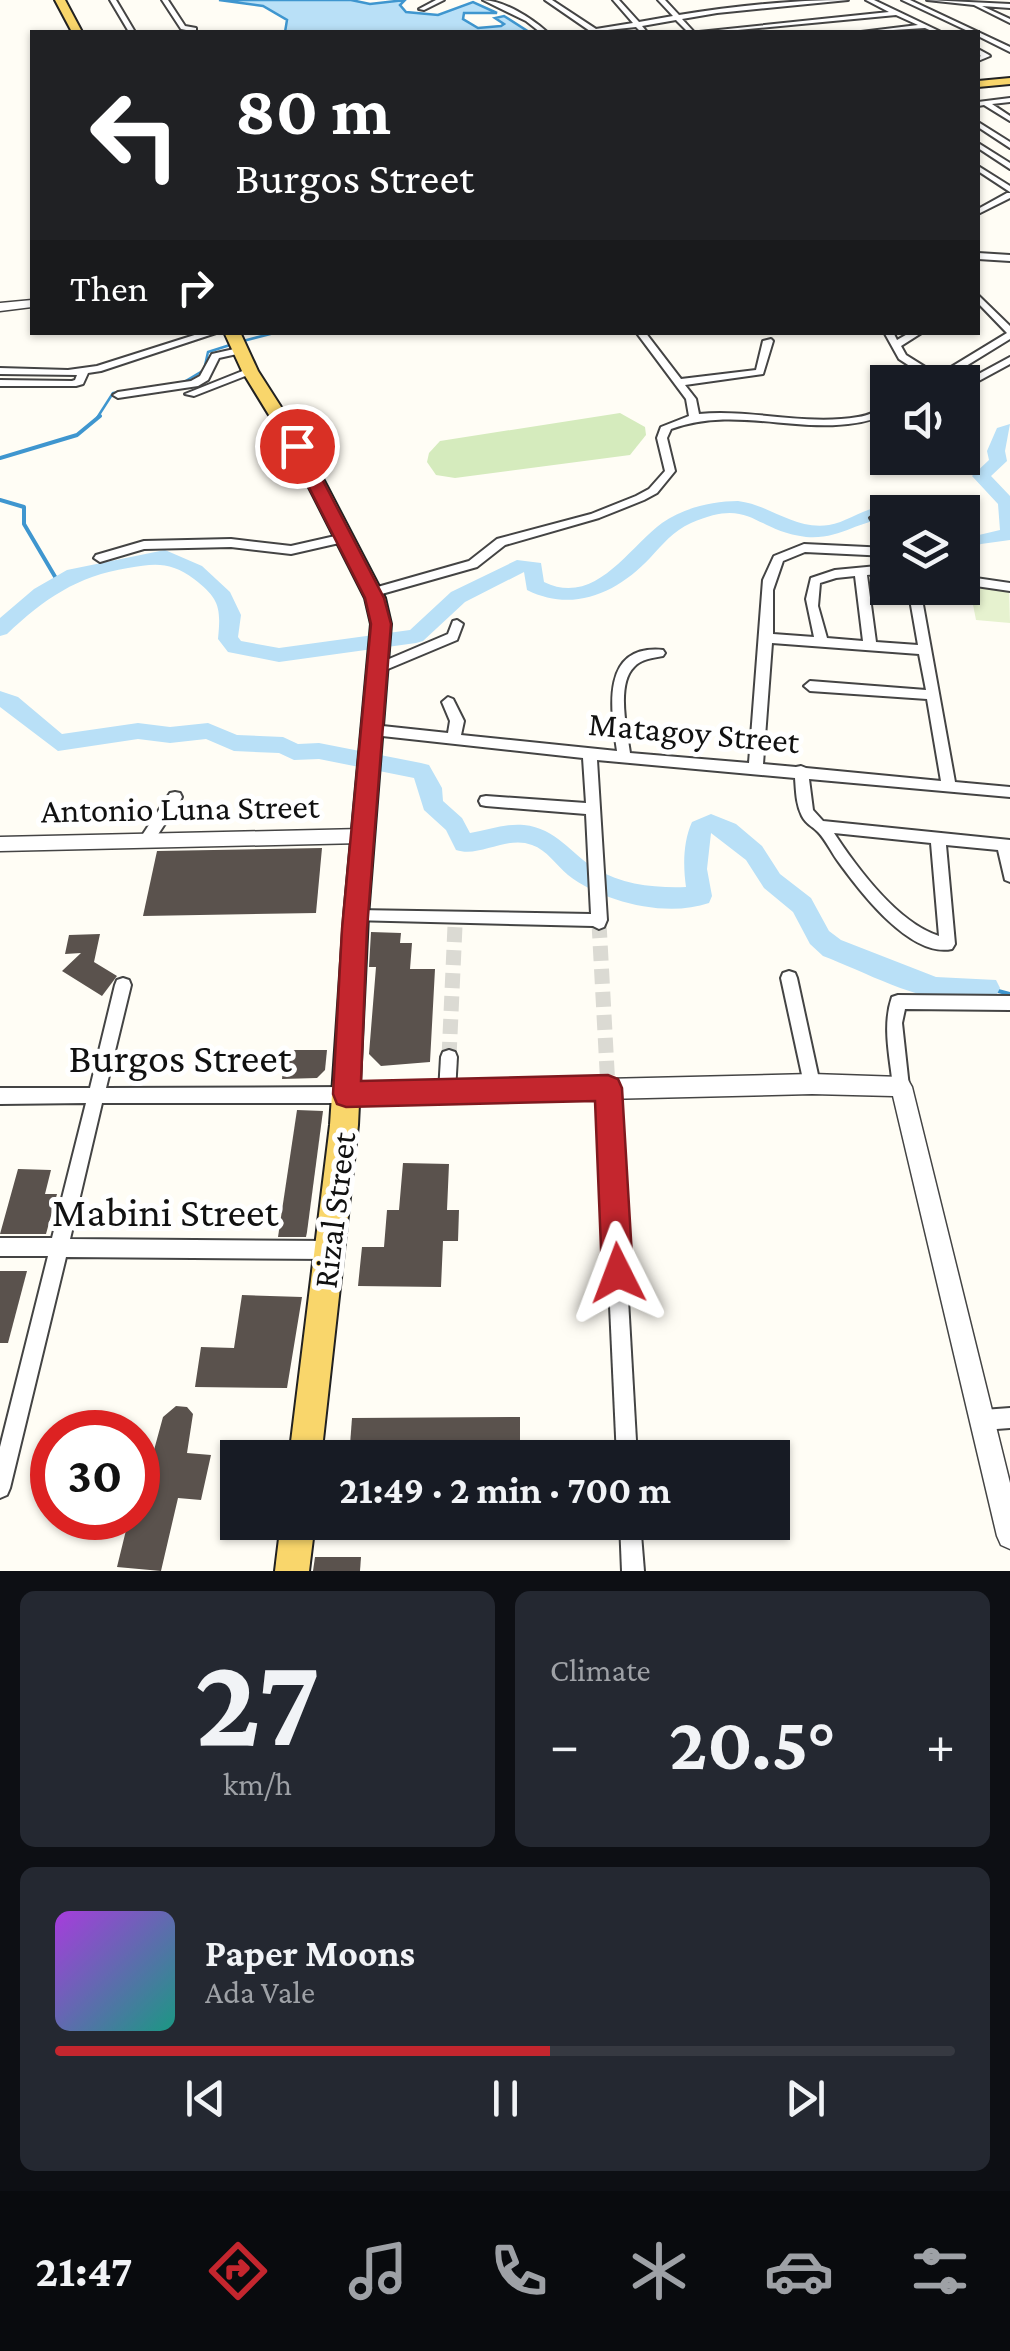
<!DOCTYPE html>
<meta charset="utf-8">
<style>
body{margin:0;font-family:"Crimson Pro",serif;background:#242831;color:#f1f3f6;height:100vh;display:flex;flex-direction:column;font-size:38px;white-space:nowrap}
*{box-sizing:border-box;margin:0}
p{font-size:32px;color:#9ea1a6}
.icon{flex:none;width:55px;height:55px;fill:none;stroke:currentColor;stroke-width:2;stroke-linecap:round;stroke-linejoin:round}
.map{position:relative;height:1571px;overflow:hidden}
.drawer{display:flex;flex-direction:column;gap:20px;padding:20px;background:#0d0f14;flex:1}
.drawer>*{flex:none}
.guide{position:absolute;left:30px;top:30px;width:950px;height:305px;border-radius:0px;box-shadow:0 2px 8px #0004;background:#202124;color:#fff;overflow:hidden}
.fabs{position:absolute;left:870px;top:365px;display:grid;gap:20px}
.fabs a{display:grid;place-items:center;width:110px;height:110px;border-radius:0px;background:#171b24;box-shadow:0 2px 8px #0004;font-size:50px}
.speed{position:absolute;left:30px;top:1410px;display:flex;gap:20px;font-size:50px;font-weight:700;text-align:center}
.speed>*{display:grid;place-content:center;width:130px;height:130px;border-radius:50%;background:#171b24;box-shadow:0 2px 8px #0004;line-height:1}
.speed .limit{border:15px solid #d22;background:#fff;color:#111}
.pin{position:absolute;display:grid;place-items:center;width:85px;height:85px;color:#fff;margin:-42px;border:5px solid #fff;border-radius:50%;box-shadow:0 2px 10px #0007}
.me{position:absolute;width:110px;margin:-55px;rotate:357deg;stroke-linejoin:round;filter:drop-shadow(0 0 8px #0008)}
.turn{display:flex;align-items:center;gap:35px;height:210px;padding:0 40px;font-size:45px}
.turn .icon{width:130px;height:130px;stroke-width:2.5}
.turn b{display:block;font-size:70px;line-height:85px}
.then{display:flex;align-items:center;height:95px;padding:0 40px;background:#0003;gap:20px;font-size:38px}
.big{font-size:75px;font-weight:700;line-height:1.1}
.drawer .card{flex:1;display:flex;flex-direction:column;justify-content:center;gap:15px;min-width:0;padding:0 35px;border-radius:15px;background:#242831}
.drawer .dial{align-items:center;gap:0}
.dial b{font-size:130px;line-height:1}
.song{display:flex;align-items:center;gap:30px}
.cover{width:120px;height:120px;border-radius:15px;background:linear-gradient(135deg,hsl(280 70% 55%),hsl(170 70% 35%))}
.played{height:10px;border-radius:5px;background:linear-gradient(90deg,#c4262e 55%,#363941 55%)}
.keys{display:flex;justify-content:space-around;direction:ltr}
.heat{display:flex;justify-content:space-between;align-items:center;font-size:55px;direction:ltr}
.drawer .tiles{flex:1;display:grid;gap:20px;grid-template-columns:1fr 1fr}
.card:last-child{grid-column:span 2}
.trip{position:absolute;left:220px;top:1440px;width:570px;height:100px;border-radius:0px;background:#171b24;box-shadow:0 2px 8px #0004;font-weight:700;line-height:100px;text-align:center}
.tab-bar{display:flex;height:160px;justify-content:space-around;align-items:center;background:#090b0e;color:#9ea1a6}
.tab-bar .icon{width:70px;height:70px}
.tab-bar .active{color:#c4262e}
.tab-bar b{font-size:45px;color:#f1f3f6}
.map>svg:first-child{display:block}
.green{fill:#d5ebbd}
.pitch{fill:#e6f2cf}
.water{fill:#b9e0f7;stroke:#3f96cf;stroke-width:2.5}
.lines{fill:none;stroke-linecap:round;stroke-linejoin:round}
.stream-far1{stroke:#3f96cf;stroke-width:2.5}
.stream{stroke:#3f96cf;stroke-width:4}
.river{fill:#b9e0f7;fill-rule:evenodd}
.building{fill:#5a524d}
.minor-tunnel{stroke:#dbdad3;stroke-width:15;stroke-dasharray:15 8;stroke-linecap:butt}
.minor-casing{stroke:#444;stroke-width:4}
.tertiary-casing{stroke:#444;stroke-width:3}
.primary-casing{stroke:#222;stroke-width:4}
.minor{fill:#fff;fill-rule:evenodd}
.tertiary{fill:#fff;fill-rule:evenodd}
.primary{fill:#f9d66b;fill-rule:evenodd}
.route{fill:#c4262e;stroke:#7f191e;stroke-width:2.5}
.labels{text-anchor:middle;stroke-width:10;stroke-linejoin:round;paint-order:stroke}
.street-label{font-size:35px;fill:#111;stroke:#fff}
.near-street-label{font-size:42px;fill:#111;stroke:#fff}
</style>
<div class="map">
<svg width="1010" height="1571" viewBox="0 0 1010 1571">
<rect width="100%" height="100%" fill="#fffdf5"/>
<polygon class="green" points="620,413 645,427 646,435 630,455 455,478 436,475 427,462 429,453 440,441"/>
<polygon class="pitch" points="969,584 1009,587 1010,623 976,620"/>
<polygon class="water" points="219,0 351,0 370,4 405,0 400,5 406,12 438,15 473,2 497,13 464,13 463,19 478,28 501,26 504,24 495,18 504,16 529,32 285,32 287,20 263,6"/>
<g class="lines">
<g class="stream-far1">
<polyline points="239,342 278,332"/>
<polyline points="184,382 204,370 208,352 230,345"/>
<polyline points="97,418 113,393 150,388"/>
</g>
<g class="stream">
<polyline points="0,458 77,435 100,416"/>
<polyline points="0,500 24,507 24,524 57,580"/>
<polyline points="987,988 1010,994"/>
</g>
<g class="river">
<polygon points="1010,424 1005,451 1007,461 991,476 1010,496 1010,540 981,544 962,553 962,539 1000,530 998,504 972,476 989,460 987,451 997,428"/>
<path d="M738,501C771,505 793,530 829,525C851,522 876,497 897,512H888V519C858,520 840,540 806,537C753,531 752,496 691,523C673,531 663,544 650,558C617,593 573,613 527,590L524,572L465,602L423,641L416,643L279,662L228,652L218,639C221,608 220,599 194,579C171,562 156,563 128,568C77,576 44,599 7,634L0,636V618L34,589L67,570L165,550L202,566L230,592L241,615L238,637L241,641L279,648L410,630L451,592L517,560L541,563L544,582C595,607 627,549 662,523C683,508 713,501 738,501Z"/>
<path d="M0,691L18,697L62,734L138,723L170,727L208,723L237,735L283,737L298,744L319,743L421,763L429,765L442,788L443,801L462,818L470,833C488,830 506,823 524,825C556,828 571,854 596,869C623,885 655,888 686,887C683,866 683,842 692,822L711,814L736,824L762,846L780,874L811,898L829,931L841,940L936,977L996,980L1000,988L996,996C941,1016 874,975 823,956L810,944L793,912L764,888L746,860L711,833L707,869L712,896L709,903C666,918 603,902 568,875C556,865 547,850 532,845C507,835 480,858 456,850L446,830L424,810L414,778L319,759L294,760L279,753L234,751L206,739L170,743L138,739L58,751L0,707Z"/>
</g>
</g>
<g class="building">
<polygon points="322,848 316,913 143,916 157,851"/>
<polygon points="371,932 401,933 400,943 412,943 410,969 435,969 430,1062 381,1066 369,1054 376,967 369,967"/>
<polygon points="100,934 94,962 117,976 102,996 62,971 81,953 65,954 69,935"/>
<polygon points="285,1050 327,1050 325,1070 317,1078 282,1079"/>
<polygon points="297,1110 323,1111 307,1232 306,1237 278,1237"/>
<polygon points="403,1163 449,1164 447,1210 459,1210 458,1241 443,1241 441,1287 358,1286 362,1247 384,1247 387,1210 399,1210"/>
<polygon points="18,1169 51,1170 45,1194 57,1194 46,1234 0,1234"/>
<polygon points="0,1271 27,1271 8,1343 0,1343"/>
<polygon points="242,1295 302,1297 287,1388 195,1387 201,1347 234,1348"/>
<polygon points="176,1406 187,1407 193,1414 187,1453 211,1455 201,1500 178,1498 161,1571 117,1567 129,1518 138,1518 138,1449 154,1450 163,1417"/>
<polygon points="520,1417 520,1458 349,1458 352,1418"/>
<polygon points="315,1557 361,1557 360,1571 313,1571"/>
</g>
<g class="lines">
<g class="minor-tunnel">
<polyline points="599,923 608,1088"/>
<polyline points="449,1057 455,926"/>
</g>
<g class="minor-casing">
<g id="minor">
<polygon points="110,0 116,0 135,32 129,32"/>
<polygon points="162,0 168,0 185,26 196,28 196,32 181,29"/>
<polygon points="436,0 444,0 424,10 419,9"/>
<path d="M483,0C505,1 531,18 547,32H540L526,21Z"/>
<path d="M545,0H552L596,29L633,23L613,0H619L639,22L673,16L658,0H665L679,15C735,6 792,0 848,0L717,13L682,19L694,32H688L676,20L642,26L647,32H641L636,27L589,32L590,31Z"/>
<polygon points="866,0 874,0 941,32 934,32 925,28 861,32 918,25 896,15 717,32 699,32 889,12"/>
<polygon points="902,0 910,0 1010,47 1010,52 978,36 978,32 970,32"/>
<polygon points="927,0 1010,4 1010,8 982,6 1010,19 1010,23 974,5"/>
<polygon points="978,49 989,55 990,56 978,61 978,57 981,56 978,54"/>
<polygon points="1010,98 1010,102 992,104 1010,116 1010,121 984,105 978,106 978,102"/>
<polygon points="978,122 1010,142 1010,148 978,127"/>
<polygon points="978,143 1010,163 1010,169 978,148"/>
<polygon points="978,166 1010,186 1010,192 978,171"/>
<polygon points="1007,193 1010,193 1010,198 978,214 978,209"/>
<polygon points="978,253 1010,255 1010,261 978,259"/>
<polygon points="978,295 1010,326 1010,339 940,382 929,382 931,380 899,359 884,332 893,332 897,340 911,332 923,332 901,346 906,355 938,375 1007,333 978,303"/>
<polygon points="204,332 219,332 101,371 88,373 83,384 76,386 0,386 0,380 72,381 75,380 77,375 0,374 0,368 68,370 97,366"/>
<path d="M636,332H645L681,379L756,370L763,341L771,339L773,341L763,374L685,385L696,399L699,414C752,409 805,426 858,417C868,416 878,410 888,407V414C815,444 745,402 671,429L667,438L675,471L657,493L644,500L599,518L505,545L477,567L371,597L367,596L365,593L367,590L469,561L497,539L591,514L636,496L649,489L665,471L657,438L661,427L689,416L686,399Z"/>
<polygon points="243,347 246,348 246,352 219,358 208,380 198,386 118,398 113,395 118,392 191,381 200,376 212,354"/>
<polygon points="1010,357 1010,364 962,390 962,383"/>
<polygon points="250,368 255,371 253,373 194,396 185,394"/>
<polygon points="876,514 880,516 888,527 888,539 884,539 870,518"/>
<polygon points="344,534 348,535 348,541 291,554 231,547 144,549 100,562 94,558 96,555 144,541 231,539 291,546"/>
<path d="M804,544L888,548V556L805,552L783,561L773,590V634L814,637L806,599L811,578L835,570L888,565V573L867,575L876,642L918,645L908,588H920L955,782L1010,787V797L809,779L813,810L823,821L1010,840V882L1005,880L998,850L946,845L955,944L952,949C911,958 862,894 840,864C832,854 826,840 818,832C812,826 806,824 802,816C796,804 796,791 795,778L597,760L607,920L604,927L599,929L593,926L351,920L349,916L351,912L356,910L591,914L586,814L486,806L481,805L479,801L481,797L486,796L586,803L583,758L373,735L366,730L368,727L373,725L448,733L450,721L442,702L448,697L453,699L464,721L461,735L617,751C611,710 600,644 663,650L665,653L663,656C653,658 641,659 634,667C616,684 627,731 630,753L749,763L763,580L774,556ZM855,576L863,641L827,638L818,606L820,583L836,578ZM772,643L919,654L926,690L810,681L804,686L810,691L927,699L941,781L806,768L801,766L796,767L763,764ZM834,833L931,843L939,936C898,923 857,868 834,833Z"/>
<polygon points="962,576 1010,583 1010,591 962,584"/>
<polygon points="457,620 463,624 457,640 383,671 375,671 373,668 375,665 448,634 453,621"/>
<polygon points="175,792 180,793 182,797 180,801 151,845 141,845 139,841 141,837 170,793"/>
<polygon points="789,971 795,973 797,978 820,1084 818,1089 812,1092 806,1089 804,1084 781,978 783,973"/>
<polygon points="123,978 129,980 131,985 106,1088 347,1087 353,1090 355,1095 353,1100 347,1103 102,1103 70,1239 329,1241 335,1244 338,1250 335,1256 329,1259 66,1257 10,1488 7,1495 0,1498 0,1447 48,1256 0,1256 0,1238 52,1238 86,1103 0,1104 0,1088 90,1088 115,985 117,980"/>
<path d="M898,995L1010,996V1010L905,1009L902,1023L909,1087L907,1092L901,1095L895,1092L893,1087C890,1057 882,1026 892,997Z"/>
<polygon points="449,1050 455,1052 457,1057 455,1092 453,1097 447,1100 441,1097 439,1092 441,1057 443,1052"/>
<polygon points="608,1080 614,1083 616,1088 637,1458 617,1458 600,1088 602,1083"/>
<polygon points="1010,1408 1010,1428 983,1430 976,1427 973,1420 976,1413 983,1410"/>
<polygon points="620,1522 640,1522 644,1571 622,1571"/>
</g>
</g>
<g class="tertiary-casing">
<g id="tertiary">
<polygon points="32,300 32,307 0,311 0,303"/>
<polygon points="362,829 368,831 371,836 368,841 362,843 0,851 0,837"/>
<polygon points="812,1074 901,1077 908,1080 912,1087 1010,1483 1010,1549 1001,1545 997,1536 893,1096 812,1094 347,1105 340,1102 336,1095 340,1088 347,1085"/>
</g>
</g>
<g class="primary-casing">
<g id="primary">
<polygon points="55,0 65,0 82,32 72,32"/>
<polygon points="1010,78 1010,84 978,87 978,81"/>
<polygon points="224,332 240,332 258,371 306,446 385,598 391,624 368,916 358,1125 321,1458 289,1458 330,1125 344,916 371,624 365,598 288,446 242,371"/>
<polygon points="281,1522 315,1522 309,1571 275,1571"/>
</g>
</g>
<use href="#minor" class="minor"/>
<use href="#tertiary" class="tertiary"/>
<use href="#primary" class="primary"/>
</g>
<polygon class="route" points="297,441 305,446 384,598 391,624 367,929 361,1081 608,1075 618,1079 622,1088 633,1273 628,1283 618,1288 607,1283 602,1273 595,1101 346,1107 337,1104 333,1094 342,929 371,624 365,598 288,446"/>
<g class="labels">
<g class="street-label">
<text transform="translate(694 732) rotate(5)" y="12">Matagoy Street</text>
<text transform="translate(180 808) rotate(-1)" y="12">Antonio Luna Street</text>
<text transform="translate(334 1210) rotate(-83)" y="12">Rizal Street</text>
</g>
<g class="near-street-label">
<text x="180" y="1072">Burgos Street</text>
<text x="165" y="1226">Mabini Street</text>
</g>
</g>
</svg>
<div class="fabs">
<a><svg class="icon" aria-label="sound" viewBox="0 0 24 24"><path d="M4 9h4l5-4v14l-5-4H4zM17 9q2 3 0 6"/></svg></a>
<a><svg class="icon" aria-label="layers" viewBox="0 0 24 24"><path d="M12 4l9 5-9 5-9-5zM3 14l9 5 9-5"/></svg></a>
</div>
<div class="speed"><div class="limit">30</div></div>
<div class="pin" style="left:297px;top:446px;background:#d93025"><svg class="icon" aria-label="arrive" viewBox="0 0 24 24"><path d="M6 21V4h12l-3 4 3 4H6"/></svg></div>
<svg class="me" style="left:618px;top:1273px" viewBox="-20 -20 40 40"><path d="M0-17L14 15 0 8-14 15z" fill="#c4262e" stroke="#fff" stroke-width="4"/></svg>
<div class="trip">21:49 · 2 min · 700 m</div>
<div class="guide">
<div class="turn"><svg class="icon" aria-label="left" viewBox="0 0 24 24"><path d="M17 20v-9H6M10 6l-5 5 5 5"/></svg><div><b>80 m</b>Burgos Street</div></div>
<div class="then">Then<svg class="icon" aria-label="right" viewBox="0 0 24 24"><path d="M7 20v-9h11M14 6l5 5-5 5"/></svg></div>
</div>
</div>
<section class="drawer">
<div class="tiles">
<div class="card dial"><b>27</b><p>km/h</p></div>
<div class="card"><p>Climate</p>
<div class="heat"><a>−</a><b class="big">20.5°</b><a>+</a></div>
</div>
<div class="card">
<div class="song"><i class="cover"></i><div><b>Paper Moons</b><p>Ada Vale</p></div></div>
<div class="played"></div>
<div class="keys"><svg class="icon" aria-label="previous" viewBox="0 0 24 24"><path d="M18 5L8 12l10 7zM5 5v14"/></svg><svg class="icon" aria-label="pause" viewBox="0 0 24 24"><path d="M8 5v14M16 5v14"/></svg><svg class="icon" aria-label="next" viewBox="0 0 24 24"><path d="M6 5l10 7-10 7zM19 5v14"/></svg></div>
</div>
</div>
</section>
<nav class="tab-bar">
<b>21:47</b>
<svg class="icon active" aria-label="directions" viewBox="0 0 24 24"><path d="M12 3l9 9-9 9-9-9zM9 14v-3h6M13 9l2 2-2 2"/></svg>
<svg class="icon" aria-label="music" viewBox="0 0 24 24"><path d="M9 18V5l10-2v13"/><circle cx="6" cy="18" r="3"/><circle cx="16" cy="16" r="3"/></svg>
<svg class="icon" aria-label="phone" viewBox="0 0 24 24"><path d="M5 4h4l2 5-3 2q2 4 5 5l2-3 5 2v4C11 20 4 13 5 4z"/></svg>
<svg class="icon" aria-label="climate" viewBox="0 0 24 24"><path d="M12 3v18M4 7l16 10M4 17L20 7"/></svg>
<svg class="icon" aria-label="car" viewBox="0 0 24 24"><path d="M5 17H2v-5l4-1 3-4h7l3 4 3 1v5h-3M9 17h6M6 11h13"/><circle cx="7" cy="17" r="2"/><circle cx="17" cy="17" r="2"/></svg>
<svg class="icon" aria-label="filters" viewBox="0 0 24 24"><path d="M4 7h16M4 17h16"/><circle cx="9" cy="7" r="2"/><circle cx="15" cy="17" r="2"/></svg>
</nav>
